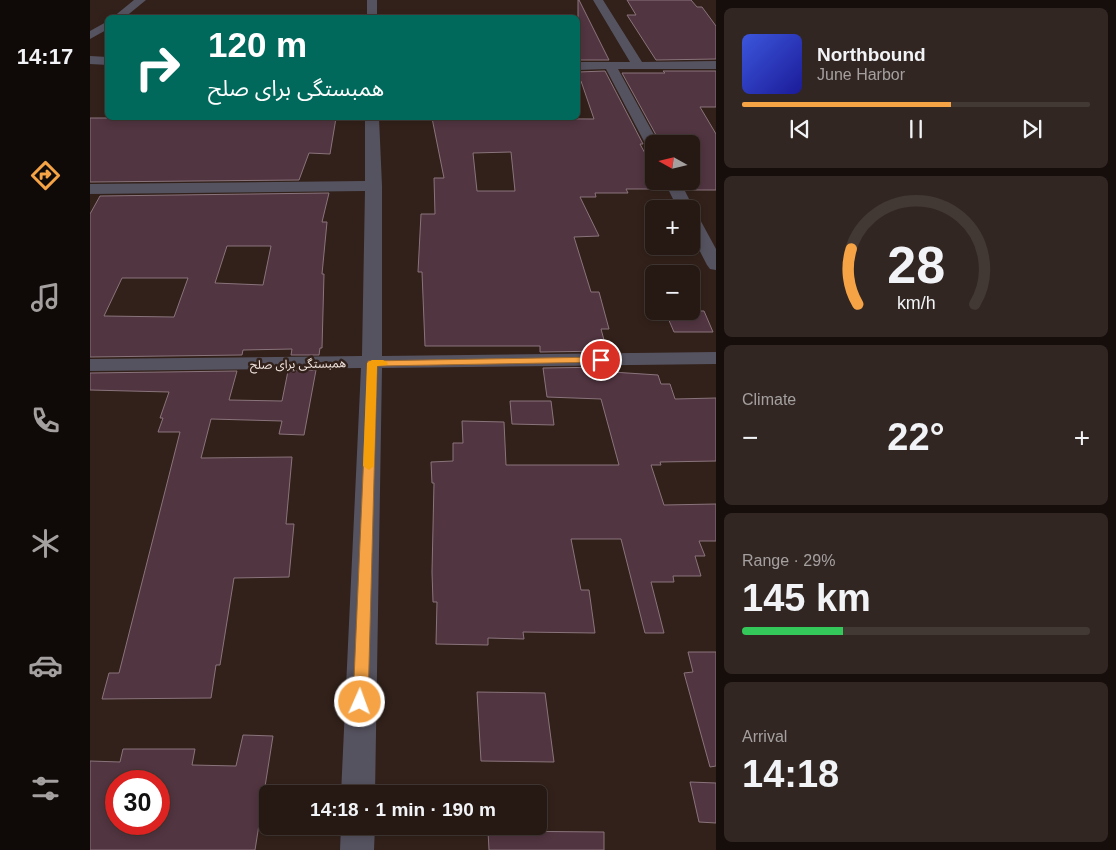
<!DOCTYPE html>
<meta charset="utf-8">
<style>
body{margin:0;font-family:Helvetica,"Noto Sans Arabic",sans-serif;background:#322622;color:#f1f3f6;height:100vh;display:flex;flex-direction:column;font-size:19px;white-space:nowrap}
*{box-sizing:border-box;margin:0}
p{font-size:16px;color:#a4a0a0}
.icon{flex:none;width:28px;height:28px;fill:none;stroke:currentColor;stroke-width:2;stroke-linecap:round;stroke-linejoin:round}
.map{position:relative;flex:1;overflow:hidden}
.sheet{display:flex;flex-direction:column;gap:8px;padding:8px;background:#150e0b;width:400px}
.sheet>*{flex:none}
.guide{position:absolute;left:15px;top:15px;width:475px;height:105px;border-radius:8px;box-shadow:0 2px 8px #0003,0 0 0 1px #423834;background:#00695c;color:#fff;overflow:hidden}
.needle{width:32px;rotate:278deg}
.buttons{position:absolute;left:555px;top:135px;display:grid;gap:10px}
.buttons a{display:grid;place-items:center;width:55px;height:55px;border-radius:8px;background:#261914;box-shadow:0 2px 8px #0003,0 0 0 1px #423834;font-size:25px}
.speed{position:absolute;left:15px;top:770px;display:flex;gap:10px;font-size:25px;font-weight:700;text-align:center}
.speed>*{display:grid;place-content:center;width:65px;height:65px;border-radius:50%;background:#261914;box-shadow:0 2px 8px #0003,0 0 0 1px #423834;line-height:1}
.speed .limit{border:8px solid #d22;background:#fff;color:#111}
.pin{position:absolute;display:grid;place-items:center;width:42px;height:42px;color:#fff;margin:-21px;border:2px solid #fff;border-radius:50%;box-shadow:0 1px 5px #0007}
.me{position:absolute;width:55px;margin:-28px;rotate:2deg;stroke-linejoin:round;filter:drop-shadow(0 0 4px #0008)}
.turn{display:flex;align-items:center;gap:18px;height:105px;padding:0 20px;font-size:22px}
.turn .icon{width:65px;height:65px;stroke-width:2.5}
.turn b{display:block;font-size:35px;line-height:42px}
.big{font-size:38px;font-weight:700;line-height:1.1}
.sheet .widget{flex:1;display:flex;flex-direction:column;justify-content:center;gap:8px;min-width:0;padding:0 18px;border-radius:8px;background:#322622}
.sheet .dial{align-items:center;gap:0}
.dial svg{height:130px;overflow:visible;fill:none;stroke:#423834;stroke-width:7;stroke-linecap:round;text-anchor:middle}
.dial text{fill:#f1f3f6;stroke:none}
.song{display:flex;align-items:center;gap:15px}
.cover{width:60px;height:60px;border-radius:8px;background:linear-gradient(135deg,hsl(230 70% 55%),hsl(240 70% 35%))}
.played{height:5px;border-radius:2px;background:linear-gradient(90deg,#f5a345 60%,#423834 60%)}
.keys{display:flex;justify-content:space-around;direction:ltr}
.heat{display:flex;justify-content:space-between;align-items:center;font-size:28px;direction:ltr}
.charge{height:8px;border-radius:4px;background:linear-gradient(90deg,#34c759 29%,#423834 0)}
.trip{position:absolute;left:169px;top:785px;width:288px;height:50px;border-radius:8px;background:#261914;box-shadow:0 2px 8px #0003,0 0 0 1px #423834;font-weight:700;line-height:50px;text-align:center}
main{display:flex;flex:1;min-height:0}
.tabs{display:flex;flex-direction:column;width:90px;justify-content:space-around;align-items:center;background:#0f0a08;color:#a4a0a0}
.tabs .icon{width:35px;height:35px}
.tabs .current{color:#f5a345}
.tabs b{font-size:22px;color:#f1f3f6}
.map>svg:first-child{display:block}
.building{fill:#513540;stroke:#8a747c;fill-rule:evenodd}
.lines{fill:none;stroke-linecap:round;stroke-linejoin:round}
.minor{fill:#565360;fill-rule:evenodd}
.route{fill:#f5a345;stroke:#9f6a2d}
.slow{fill:#f59e0b}
.labels{text-anchor:middle;stroke-width:5;stroke-linejoin:round;paint-order:stroke}
.street-label{font-size:12px;fill:#f6e9e4;stroke:#32211a}
</style>
<main>
<nav class="tabs">
<b>14:17</b>
<svg class="icon current" aria-label="directions" viewBox="0 0 24 24"><path d="M12 3l9 9-9 9-9-9zM9 14v-3h6M13 9l2 2-2 2"/></svg>
<svg class="icon" aria-label="music" viewBox="0 0 24 24"><path d="M9 18V5l10-2v13"/><circle cx="6" cy="18" r="3"/><circle cx="16" cy="16" r="3"/></svg>
<svg class="icon" aria-label="phone" viewBox="0 0 24 24"><path d="M5 4h4l2 5-3 2q2 4 5 5l2-3 5 2v4C11 20 4 13 5 4z"/></svg>
<svg class="icon" aria-label="climate" viewBox="0 0 24 24"><path d="M12 3v18M4 7l16 10M4 17L20 7"/></svg>
<svg class="icon" aria-label="car" viewBox="0 0 24 24"><path d="M5 17H2v-5l4-1 3-4h7l3 4 3 1v5h-3M9 17h6M6 11h13"/><circle cx="7" cy="17" r="2"/><circle cx="17" cy="17" r="2"/></svg>
<svg class="icon" aria-label="filters" viewBox="0 0 24 24"><path d="M4 7h16M4 17h16"/><circle cx="9" cy="7" r="2"/><circle cx="15" cy="17" r="2"/></svg>
</nav>
<div class="map">
<svg width="626" height="850" viewBox="0 0 626 850">
<rect width="100%" height="100%" fill="#32211a"/>
<g class="building">
<polygon points="488,0 489,0 519,60 488,60"/>
<polygon points="537,0 601,0 607,7 612,7 626,26 626,59 566,60 537,15 546,15"/>
<path d="M515,71L553,144H550L564,170V181H570L574,189H536L538,193H505L506,197H490L509,236L484,237L501,292H509L519,329H511L517,351L450,352V346H335L332,272H328L331,214H345L344,178H354L342,118L504,119L491,81H488V72ZM421,152L425,191H387L383,153Z"/>
<polygon points="573,71 626,71 626,107 610,107 626,134 626,190 601,190 601,144 571,144 532,73 575,73"/>
<polygon points="0,118 246,118 240,154 219,153 209,180 0,182"/>
<path d="M239,193L232,222H237L232,274H234L232,348H230L229,355H201L202,349L153,350L152,355L0,357V214L10,196ZM137,246H181L173,285L125,283ZM32,278H98L84,317L14,316Z"/>
<polygon points="575,311 614,311 623,332 584,332"/>
<polygon points="521,367 522,372 568,375 571,384 580,384 585,399 626,398 626,461 570,462 571,465 561,465 574,505 626,504 626,541 609,541 615,556 605,556 611,576 583,576 584,582 561,582 574,633 555,633 531,539 481,539 491,590 499,590 505,633 433,632 434,639 398,638 398,645 346,644 347,602 343,602 342,572 344,483 342,483 341,462 363,461 363,443 373,443 372,421 414,422 416,465 529,465 511,399 457,397 453,368"/>
<polygon points="226,370 214,435 189,434 192,421 121,419 111,458 202,457 196,524 204,524 199,577 144,578 130,665 126,665 121,698 12,699 19,673 29,673 90,432 68,432 73,418 70,418 79,392 0,390 0,373 147,371 139,400 192,401 198,371"/>
<polygon points="420,401 461,401 464,425 422,424"/>
<polygon points="598,652 626,652 626,766 620,767 594,673 603,672"/>
<polygon points="387,692 455,693 464,762 391,761"/>
<path d="M153,735L183,736L165,850H0V761L30,762L33,749H105L102,765L146,766ZM26,781H69V824H26Z"/>
<polygon points="600,782 626,783 626,823 609,822"/>
<polygon points="398,831 514,832 514,850 399,850"/>
</g>
<g class="lines">
<g class="minor">
<polygon points="44,0 56,0 34,18 22,18"/>
<rect x="277" y="0" width="10" height="18"/>
<polygon points="503,0 513,0 552,62 626,61 626,69 528,69 569,144 564,144 564,151 559,150 557,147 516,69 488,70 488,62 540,62"/>
<polygon points="18,21 18,29 0,39 0,31"/>
<polygon points="0,56 18,57 18,65 0,64"/>
<polygon points="275,118 289,118 292,186 292,356 626,352 626,364 292,368 285,794 251,794 271,368 0,371 0,359 272,356 275,191 0,194 0,184 275,181"/>
<polygon points="574,181 590,181 604,209 602,212 601,209 588,209"/>
<polygon points="601,213 607,214 626,249 626,270 620,269 617,265 601,234"/>
<polygon points="251,826 285,826 284,850 250,850"/>
</g>
</g>
<polygon class="route" points="511,357 517,360 515,362 287,366 278,702 276,706 270,708 265,706 263,702 278,361"/>
<polygon class="slow" points="282,360 293,360 298,363 297,365 287,366 284,466 279,470 273,466 277,363"/>
<g class="labels">
<g class="street-label">
<text transform="translate(208 364) rotate(-1)" y="4">همبستگی برای صلح</text>
</g>
</g>
</svg>
<div class="buttons">
<a><svg class="needle" viewBox="-14 -14 28 28"><path d="M0-13l5 13h-10z" fill="#e53935"/><path d="M0 13l5-13h-10z" fill="#a4a0a0"/></svg></a>
<a>+</a>
<a>−</a>
</div>
<div class="speed"><div class="limit">30</div></div>
<div class="pin" style="left:511px;top:360px;background:#d93025"><svg class="icon" aria-label="arrive" viewBox="0 0 24 24"><path d="M6 21V4h12l-3 4 3 4H6"/></svg></div>
<svg class="me" style="left:270px;top:702px" viewBox="-20 -20 40 40"><circle r="17" fill="#f5a345" stroke="#fff" stroke-width="3"/><path d="M0-11L8 9 0 5-8 9z" fill="#fff"/></svg>
<div class="trip">14:18 · 1 min · 190 m</div>
<div class="guide">
<div class="turn"><svg class="icon" aria-label="right" viewBox="0 0 24 24"><path d="M7 20v-9h11M14 6l5 5-5 5"/></svg><div><b>120 m</b>همبستگی برای صلح</div></div>
</div>
</div>
<section class="sheet">
<div class="widget">
<div class="song"><i class="cover"></i><div><b>Northbound</b><p>June Harbor</p></div></div>
<div class="played"></div>
<div class="keys"><svg class="icon" aria-label="previous" viewBox="0 0 24 24"><path d="M18 5L8 12l10 7zM5 5v14"/></svg><svg class="icon" aria-label="pause" viewBox="0 0 24 24"><path d="M8 5v14M16 5v14"/></svg><svg class="icon" aria-label="next" viewBox="0 0 24 24"><path d="M6 5l10 7-10 7zM19 5v14"/></svg></div>
</div>
<div class="widget dial"><svg viewBox="0 0 100 80">
<path d="M14 69A42 42 0 1 1 86 69"/>
<path d="M14 69A42 42 0 0 1 10 35" stroke="#f5a345"/>
<text x="50" y="56" font-size="32" font-weight="700">28</text>
<text x="50" y="72" font-size="11">km/h</text>
</svg></div>
<div class="widget"><p>Climate</p>
<div class="heat"><a>−</a><b class="big">22°</b><a>+</a></div>
</div>
<div class="widget"><p>Range · 29%</p><b class="big">145 km</b><div class="charge"></div></div>
<div class="widget"><p>Arrival</p><b class="big">14:18</b></div>
</section>
</main>
